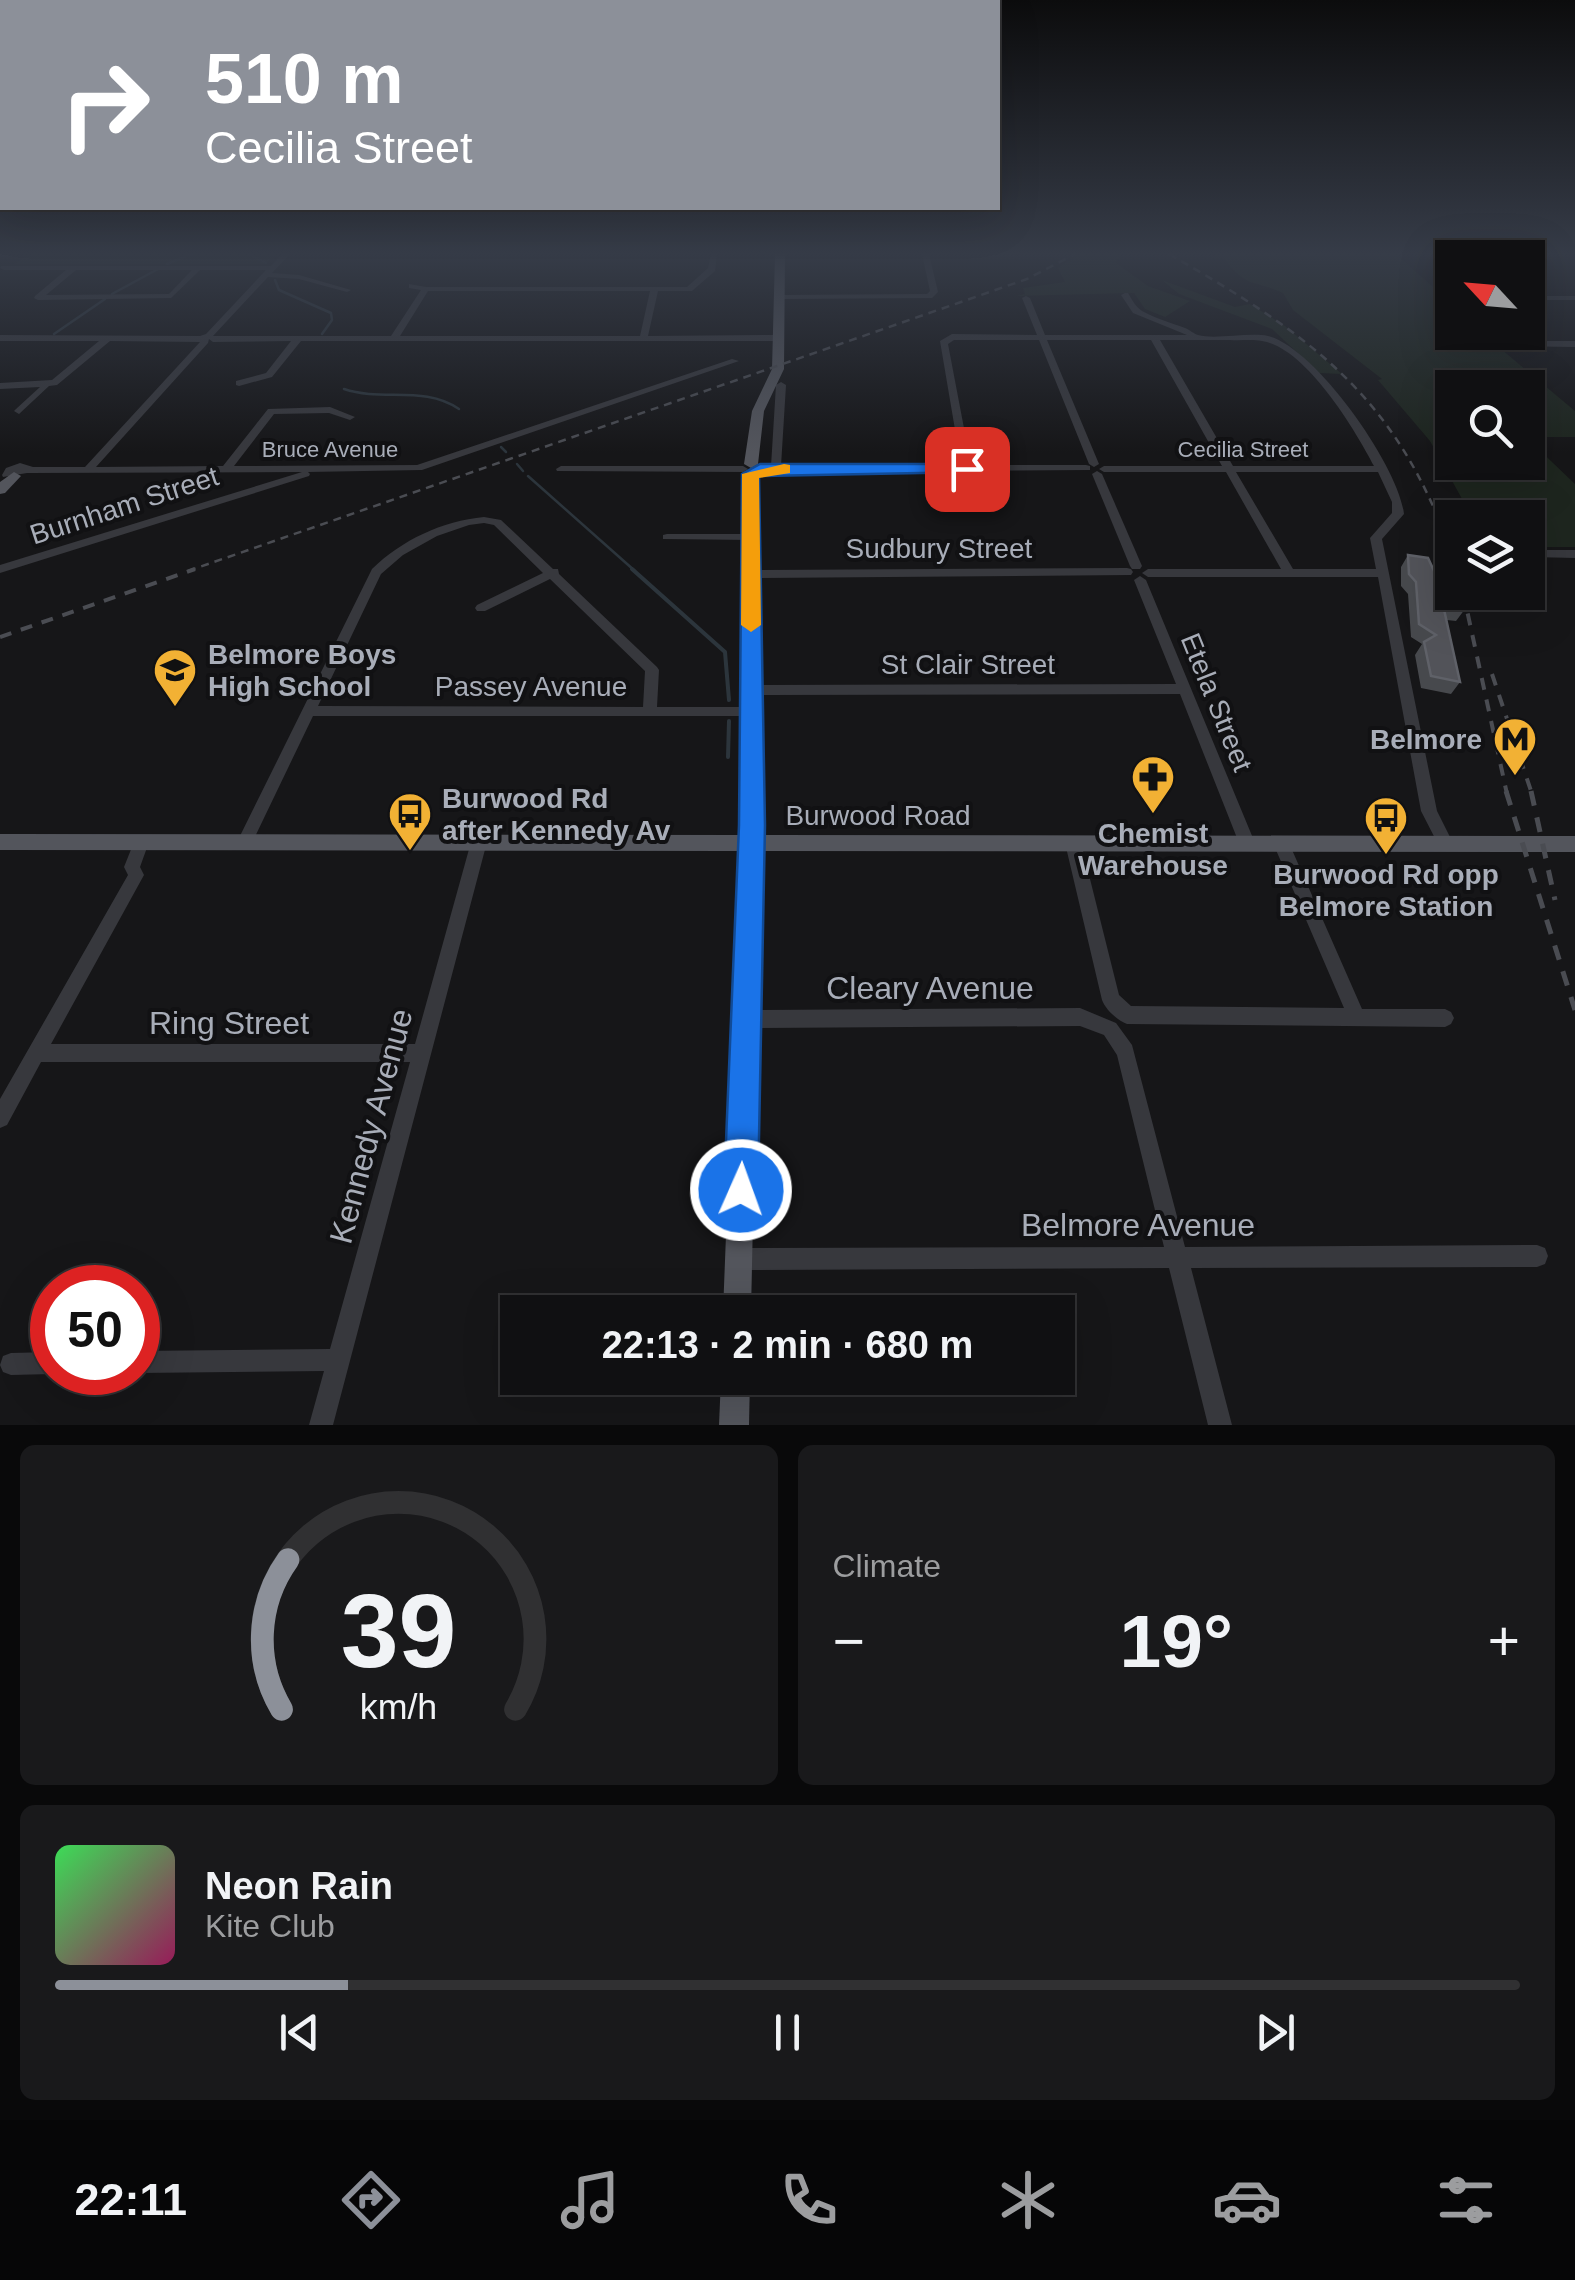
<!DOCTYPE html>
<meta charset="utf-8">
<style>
body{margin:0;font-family:Helvetica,sans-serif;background:#19191b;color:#f1f3f6;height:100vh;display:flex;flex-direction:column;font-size:38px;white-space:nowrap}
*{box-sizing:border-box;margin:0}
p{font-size:32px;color:#9c9d9f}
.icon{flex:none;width:55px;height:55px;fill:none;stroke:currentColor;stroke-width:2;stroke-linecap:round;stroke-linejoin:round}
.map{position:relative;height:1425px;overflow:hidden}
.panel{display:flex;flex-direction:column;gap:20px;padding:20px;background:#09090a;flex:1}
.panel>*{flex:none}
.top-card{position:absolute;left:0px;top:0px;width:1000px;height:210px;box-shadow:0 10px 40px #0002,0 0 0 2px #303032;background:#8c9099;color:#fff;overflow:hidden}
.needle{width:65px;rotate:296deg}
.fabs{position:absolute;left:1435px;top:240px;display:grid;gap:20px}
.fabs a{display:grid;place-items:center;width:110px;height:110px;border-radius:0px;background:#101012;box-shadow:0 10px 40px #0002,0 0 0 2px #303032;font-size:50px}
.speed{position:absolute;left:30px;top:1265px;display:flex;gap:20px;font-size:50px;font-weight:700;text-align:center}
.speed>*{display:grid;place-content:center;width:130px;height:130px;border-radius:50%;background:#101012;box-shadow:0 10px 40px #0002,0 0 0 2px #303032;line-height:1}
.speed .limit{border:15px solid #d22;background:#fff;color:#111}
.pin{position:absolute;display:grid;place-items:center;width:85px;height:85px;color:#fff;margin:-42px;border-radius:20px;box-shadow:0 5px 15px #0006}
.me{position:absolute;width:110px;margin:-55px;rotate:2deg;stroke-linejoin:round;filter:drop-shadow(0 0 8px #0008)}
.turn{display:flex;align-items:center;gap:35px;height:210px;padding:0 40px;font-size:45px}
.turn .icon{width:130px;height:130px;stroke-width:2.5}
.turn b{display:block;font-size:70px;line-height:85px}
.big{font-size:75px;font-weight:700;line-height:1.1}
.panel .card{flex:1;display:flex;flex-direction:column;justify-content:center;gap:15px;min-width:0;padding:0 35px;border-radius:15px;background:#19191b}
.panel .dial{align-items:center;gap:0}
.dial svg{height:260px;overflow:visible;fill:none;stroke:#303032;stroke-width:7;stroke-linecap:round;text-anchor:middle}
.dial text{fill:#f1f3f6;stroke:none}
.song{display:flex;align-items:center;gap:30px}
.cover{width:120px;height:120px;border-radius:15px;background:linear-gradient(135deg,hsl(130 70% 55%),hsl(330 70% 35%))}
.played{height:10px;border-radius:5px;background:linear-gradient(90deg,#8c9099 20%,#303032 20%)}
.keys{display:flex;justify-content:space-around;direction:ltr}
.heat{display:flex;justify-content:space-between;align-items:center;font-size:55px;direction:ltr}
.panel .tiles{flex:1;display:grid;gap:20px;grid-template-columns:1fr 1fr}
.card:last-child{grid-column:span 2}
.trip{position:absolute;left:500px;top:1295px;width:575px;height:100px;border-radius:0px;background:#101012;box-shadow:0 10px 40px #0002,0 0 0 2px #303032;font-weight:700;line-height:100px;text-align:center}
.menu{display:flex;height:160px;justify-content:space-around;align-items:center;background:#060607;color:#9c9d9f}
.menu .icon{width:70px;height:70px}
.menu .current{color:#8c9099}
.menu b{font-size:45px;color:#f1f3f6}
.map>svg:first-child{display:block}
.green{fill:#1e261f}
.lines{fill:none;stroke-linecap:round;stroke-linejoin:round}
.stream-far1{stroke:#2c353c;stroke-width:2.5}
.stream{stroke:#2c353c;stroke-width:4}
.minor{fill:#37383d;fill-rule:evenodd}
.major{fill:#53555c;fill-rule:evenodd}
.rail-far2{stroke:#4a4c52;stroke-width:2.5;stroke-dasharray:8 6;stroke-linecap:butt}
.rail-far1{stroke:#4a4c52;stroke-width:4;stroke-dasharray:12 10;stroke-linecap:butt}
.rail{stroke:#4a4c52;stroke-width:5;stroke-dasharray:15 12;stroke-linecap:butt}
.wall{fill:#47494d}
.building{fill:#525359;stroke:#5f6168;stroke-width:2.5}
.route{fill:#1a73e8;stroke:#114b97;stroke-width:2.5}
.slow{fill:#f59e0b}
.labels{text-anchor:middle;stroke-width:8;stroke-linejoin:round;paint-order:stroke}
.far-street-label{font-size:22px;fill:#a8adb8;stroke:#111113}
.street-label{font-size:28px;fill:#a8adb8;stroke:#111113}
.poi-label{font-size:28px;font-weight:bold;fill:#a8adb8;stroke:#111113;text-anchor:start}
.near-street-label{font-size:32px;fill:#a8adb8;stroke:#111113}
</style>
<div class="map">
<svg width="1575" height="1425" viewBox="0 0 1575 1425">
<rect width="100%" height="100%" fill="#161618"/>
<g class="green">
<polygon points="27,254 277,254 266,264 15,264"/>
<polygon points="1079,254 1120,254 1116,263 1148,286 1190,301 1165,317 1145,309 1134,293 1016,296 1025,294 1023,288 1065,282 1058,268"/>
<path d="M1200,254H1396L1451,303L1452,332L1482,333L1575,411V437H1528V388H1452V462H1528V439L1575,484V547H1528V518L1472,517L1430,441L1378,380L1382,379L1293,310L1283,293C1252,279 1247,289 1224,258L1208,257L1221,254Z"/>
<polygon points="1162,280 1235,307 1250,304 1285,326 1342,374 1319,373 1272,329 1179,294"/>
</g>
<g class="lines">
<g class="stream-far1">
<polyline points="249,254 266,263"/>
<polyline points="167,264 191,254"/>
<polyline points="275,280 279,290 331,313 332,320 322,334"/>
<polyline points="112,294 158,269"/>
<polyline points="54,334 105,299"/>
<path d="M344,389C383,402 424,385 459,409"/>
<polyline points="501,447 506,452"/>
<polyline points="517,464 523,471"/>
<polyline points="528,476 635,571"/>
</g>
<g class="stream">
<polyline points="632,569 725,652 729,700"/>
<polyline points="728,757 729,721"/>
</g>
<g class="minor">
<path d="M282,254H290L272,273L299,275L351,290L347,292L299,279L268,277L213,336H391L421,290L409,288V284L426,287H687L708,268L711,254H717L715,271L692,291H658L648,336L778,335L782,338L778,341H301L272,377L239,386L236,385V381L266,373L291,341L213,342L209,339L208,343L96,467L223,466L268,409L330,407L355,417L350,420L329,413L274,414L234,466L417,465L732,359L739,361L422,470L308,472L310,474L309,476L0,573V565L302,472L27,473L3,477L2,475L6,468L20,463L33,467H85L200,342L110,341L57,385L49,386L19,414L14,411L16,409L40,387L0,389V383L52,380L99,341H0V335L200,336L206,334L266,270H200L171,298L38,300L34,298L35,296L66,270H4L0,268L1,266H271ZM76,270H192L169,294L46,295ZM428,291H650L640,336H400Z"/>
<polygon points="922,254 929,254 938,292 932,298 779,299 775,297 779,295 927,294 930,291"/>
<polygon points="1433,254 1440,254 1452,264 1452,269"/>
<polygon points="1528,259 1547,272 1547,276 1541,276 1528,264"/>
<path d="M1125,293H1128C1132,300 1136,307 1142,311C1155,318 1171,323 1185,328C1190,330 1194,334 1198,335C1215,340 1248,332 1268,336C1316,348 1399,467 1404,514L1382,539L1437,811L1453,843L1450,848L1445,850L1440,848L1421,811L1378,577H1148L1142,573L1148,569H1281L1226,472H1104L1099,469L1104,466H1222L1151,340H1047L1099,464L1094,467L1089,464L1039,340H954L948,344L971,465H1086L1090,466V470L760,472L755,469L760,466H771L776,385L781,382L786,385L781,466L961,465L940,341L952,334L1037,335L1022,298L1026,296L1030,298L1045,335H1187L1133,313L1121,295ZM1160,340C1183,340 1207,340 1230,340C1240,341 1252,339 1262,341C1305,347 1355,429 1374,466H1233ZM1236,472H1378L1392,502V513L1370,538L1376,569H1293Z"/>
<polygon points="1444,296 1452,296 1452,300 1441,300 1441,296"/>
<rect x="1528" y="296" width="47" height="4"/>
<polygon points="1528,327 1546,341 1575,341 1575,347 1504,346 1503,344 1507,341 1536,341 1526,332"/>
<polygon points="561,466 743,466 748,469 743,472 557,471 556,469"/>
<polygon points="1097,471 1102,474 1142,566 1140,569 1132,569 1130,566 1092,474"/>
<path d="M484,517L501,520L553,569H558L559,574L657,667L659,670L657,707H752L757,708L759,712L757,716H313L250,847L245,849L240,847L237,842L372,569C402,540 442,521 484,517ZM484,523L494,525L543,573L477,605L475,608L477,611H485L550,579L645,671L643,707L318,706L381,574L403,555L437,536L469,525Z"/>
<polygon points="667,534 751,534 757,537 751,540 663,539 663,535"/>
<polygon points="1536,550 1575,550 1575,558 1532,557 1532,551"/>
<polygon points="1127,568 1131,569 1133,572 1131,575 751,578 745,574 751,570"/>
<polygon points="1140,576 1146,580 1255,843 1252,848 1247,850 1242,848 1239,843 1180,694 751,695 744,690 751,685 1176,684 1134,580"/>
<polygon points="141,835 146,837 149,842 140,867 144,875 51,1044 415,1044 471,842 474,837 479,835 484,837 487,842 333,1425 309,1425 324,1371 138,1373 136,1372 138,1351 330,1349 410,1062 41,1062 7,1125 0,1128 0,1099 128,875 124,867 136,837"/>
<path d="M1073,836L1078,838L1081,843L1119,995L1131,1006L1344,1008L1273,843L1276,838L1281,836L1286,838L1289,843L1362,1009H1445L1451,1012L1454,1018L1451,1024L1445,1027L1127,1024C1117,1020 1106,1010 1102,1000L1065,843L1068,838Z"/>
<polygon points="1080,1008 1116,1023 1132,1045 1185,1247 1537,1245 1545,1248 1548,1256 1545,1264 1537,1267 1191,1268 1232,1425 1208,1425 1169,1268 739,1270 731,1267 728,1259 731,1251 739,1248 1164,1247 1117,1055 1104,1035 1080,1026 747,1028 741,1025 738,1019 741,1013 747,1010"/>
<polygon points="52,1352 52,1372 56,1372 52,1374 11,1375 3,1372 0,1365 3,1356 11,1353"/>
</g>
<g class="major">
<polygon points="775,254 785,254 784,369 764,411 758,464 751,468 744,464 752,411 772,369"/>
<polygon points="750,470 757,474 762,835 1575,836 1575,852 761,851 751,1312 723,1312 741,851 0,850 0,834 742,835 743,474"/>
<polygon points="14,472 21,476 5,493 0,494 0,482"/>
<polygon points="721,1378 750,1378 749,1425 719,1425"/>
</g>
<g class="rail-far2">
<path d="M1169,254C1310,335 1398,396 1452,555"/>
<polyline points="188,571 1027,279 1075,254"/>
</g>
<g class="rail-far1">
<polyline points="1463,592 1507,794"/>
<polyline points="0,637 195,569"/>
<polyline points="1492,674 1532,794"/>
</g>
<g class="rail">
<polyline points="1506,791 1575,1010"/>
<polyline points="1531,791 1555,900"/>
</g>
</g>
<polygon class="wall" points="1408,555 1434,571 1465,609 1456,621 1447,620 1460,682 1451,694 1421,688 1415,655 1422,644 1411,637 1408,594 1401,586 1401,567"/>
<polygon class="building" points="1408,555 1428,558 1434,571 1452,574 1452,592 1461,592 1465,609 1443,605 1460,682 1431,676 1424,642 1436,635 1419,624 1416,582 1409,574"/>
<linearGradient id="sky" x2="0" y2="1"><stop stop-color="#0c0c0d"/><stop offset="0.56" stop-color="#363c48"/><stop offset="1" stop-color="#363c48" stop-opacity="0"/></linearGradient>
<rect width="1575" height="453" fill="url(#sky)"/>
<polygon class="route" points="967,464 973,465 973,472 759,476 765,825 758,1190 753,1202 741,1207 729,1202 724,1190 739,825 742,474 760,464"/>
<polygon class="slow" points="784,464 790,465 790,473 759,478 761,625 751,632 741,625 742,474"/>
<defs>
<g id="school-pin" transform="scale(2.25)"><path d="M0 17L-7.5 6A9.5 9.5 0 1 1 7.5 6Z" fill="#f2b134" stroke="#111113"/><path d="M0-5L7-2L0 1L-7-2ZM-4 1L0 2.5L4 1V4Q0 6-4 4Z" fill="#111"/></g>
<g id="metro-pin" transform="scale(2.25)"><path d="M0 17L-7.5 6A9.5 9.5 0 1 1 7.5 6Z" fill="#f2b134" stroke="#111113"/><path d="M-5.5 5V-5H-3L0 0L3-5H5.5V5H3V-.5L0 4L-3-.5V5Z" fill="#111"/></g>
<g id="pharmacy-pin" transform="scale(2.25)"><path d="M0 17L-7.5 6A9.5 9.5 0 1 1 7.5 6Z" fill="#f2b134" stroke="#111113"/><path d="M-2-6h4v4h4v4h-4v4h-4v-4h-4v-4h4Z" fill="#111"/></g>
<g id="bus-pin" transform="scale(2.25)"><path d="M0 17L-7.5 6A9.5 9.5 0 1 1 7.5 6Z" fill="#f2b134" stroke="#111113"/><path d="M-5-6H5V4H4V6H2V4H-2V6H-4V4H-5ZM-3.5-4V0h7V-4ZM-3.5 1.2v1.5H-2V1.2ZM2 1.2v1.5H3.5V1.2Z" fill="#111"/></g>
</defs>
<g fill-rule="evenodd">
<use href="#school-pin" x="175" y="670"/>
<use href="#metro-pin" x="1515" y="739"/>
<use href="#pharmacy-pin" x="1153" y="777"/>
<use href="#bus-pin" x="410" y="814"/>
<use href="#bus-pin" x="1386" y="818"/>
</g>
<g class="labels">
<g class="far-street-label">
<text x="330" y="457">Bruce Avenue</text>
<text x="1243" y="457">Cecilia Street</text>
</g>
<g class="street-label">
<text transform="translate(124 505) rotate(-18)" y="10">Burnham Street</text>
<text x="939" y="558">Sudbury Street</text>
<text x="968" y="674">St Clair Street</text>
<text x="531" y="696">Passey Avenue</text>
<text transform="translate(1217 702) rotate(68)" y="10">Etela Street</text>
<text x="878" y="825">Burwood Road</text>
</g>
<g class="poi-label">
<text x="208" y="664">Belmore Boys<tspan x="208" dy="32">High School</tspan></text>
<text x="1482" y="749" text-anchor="end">Belmore</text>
<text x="442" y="808">Burwood Rd<tspan x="442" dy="32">after Kennedy Av</tspan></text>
<text x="1153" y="843" text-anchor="middle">Chemist<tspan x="1153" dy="32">Warehouse</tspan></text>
<text x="1386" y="884" text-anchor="middle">Burwood Rd opp<tspan x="1386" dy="32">Belmore Station</tspan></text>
</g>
<g class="near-street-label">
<text x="930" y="999">Cleary Avenue</text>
<text x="229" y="1034">Ring Street</text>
<text transform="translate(371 1126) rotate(-75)" y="11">Kennedy Avenue</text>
<text x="1138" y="1236">Belmore Avenue</text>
</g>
</g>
</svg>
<div class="fabs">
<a><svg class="needle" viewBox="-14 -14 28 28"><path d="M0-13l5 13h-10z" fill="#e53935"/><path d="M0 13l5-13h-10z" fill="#9c9d9f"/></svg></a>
<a><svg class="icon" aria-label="search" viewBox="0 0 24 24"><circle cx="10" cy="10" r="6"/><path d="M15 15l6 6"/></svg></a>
<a><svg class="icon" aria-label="layers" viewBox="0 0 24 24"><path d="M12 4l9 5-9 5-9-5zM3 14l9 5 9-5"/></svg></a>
</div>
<div class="speed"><div class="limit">50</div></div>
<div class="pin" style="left:967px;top:469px;background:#d93025"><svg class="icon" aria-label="arrive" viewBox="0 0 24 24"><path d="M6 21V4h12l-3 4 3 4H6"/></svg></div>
<svg class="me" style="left:741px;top:1190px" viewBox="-20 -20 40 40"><circle r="17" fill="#1a73e8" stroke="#fff" stroke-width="3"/><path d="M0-11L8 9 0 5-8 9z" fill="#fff"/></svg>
<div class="trip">22:13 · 2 min · 680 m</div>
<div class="top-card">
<div class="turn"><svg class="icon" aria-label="right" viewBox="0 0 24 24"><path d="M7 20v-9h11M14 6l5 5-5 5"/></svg><div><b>510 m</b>Cecilia Street</div></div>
</div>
</div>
<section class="panel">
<div class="tiles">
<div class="card dial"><svg viewBox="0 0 100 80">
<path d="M14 69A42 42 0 1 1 86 69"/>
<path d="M14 69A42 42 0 0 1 16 23" stroke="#8c9099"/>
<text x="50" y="56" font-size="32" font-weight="700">39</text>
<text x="50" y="72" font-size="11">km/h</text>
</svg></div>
<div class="card"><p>Climate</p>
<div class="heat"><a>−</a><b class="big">19°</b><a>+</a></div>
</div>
<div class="card">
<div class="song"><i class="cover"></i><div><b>Neon Rain</b><p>Kite Club</p></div></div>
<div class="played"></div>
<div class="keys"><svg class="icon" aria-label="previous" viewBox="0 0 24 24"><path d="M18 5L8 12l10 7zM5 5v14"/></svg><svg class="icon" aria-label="pause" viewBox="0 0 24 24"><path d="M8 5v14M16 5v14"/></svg><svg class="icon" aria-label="next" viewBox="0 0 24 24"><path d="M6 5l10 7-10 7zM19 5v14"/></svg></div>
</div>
</div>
</section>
<nav class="menu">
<b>22:11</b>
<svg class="icon current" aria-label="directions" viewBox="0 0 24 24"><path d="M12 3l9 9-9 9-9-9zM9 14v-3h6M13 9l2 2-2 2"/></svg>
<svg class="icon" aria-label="music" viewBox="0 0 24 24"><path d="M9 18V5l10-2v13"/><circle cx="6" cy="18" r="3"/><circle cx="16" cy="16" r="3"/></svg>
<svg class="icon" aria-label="phone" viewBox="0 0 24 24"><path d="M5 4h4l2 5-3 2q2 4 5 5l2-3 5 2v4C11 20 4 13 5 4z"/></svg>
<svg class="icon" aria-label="climate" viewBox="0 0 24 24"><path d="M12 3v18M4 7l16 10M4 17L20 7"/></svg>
<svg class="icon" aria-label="car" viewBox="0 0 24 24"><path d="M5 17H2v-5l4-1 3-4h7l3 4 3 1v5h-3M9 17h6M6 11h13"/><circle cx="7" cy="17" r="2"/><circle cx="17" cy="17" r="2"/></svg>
<svg class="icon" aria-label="filters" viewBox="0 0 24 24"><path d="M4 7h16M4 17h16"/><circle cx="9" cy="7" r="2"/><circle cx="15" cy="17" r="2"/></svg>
</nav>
